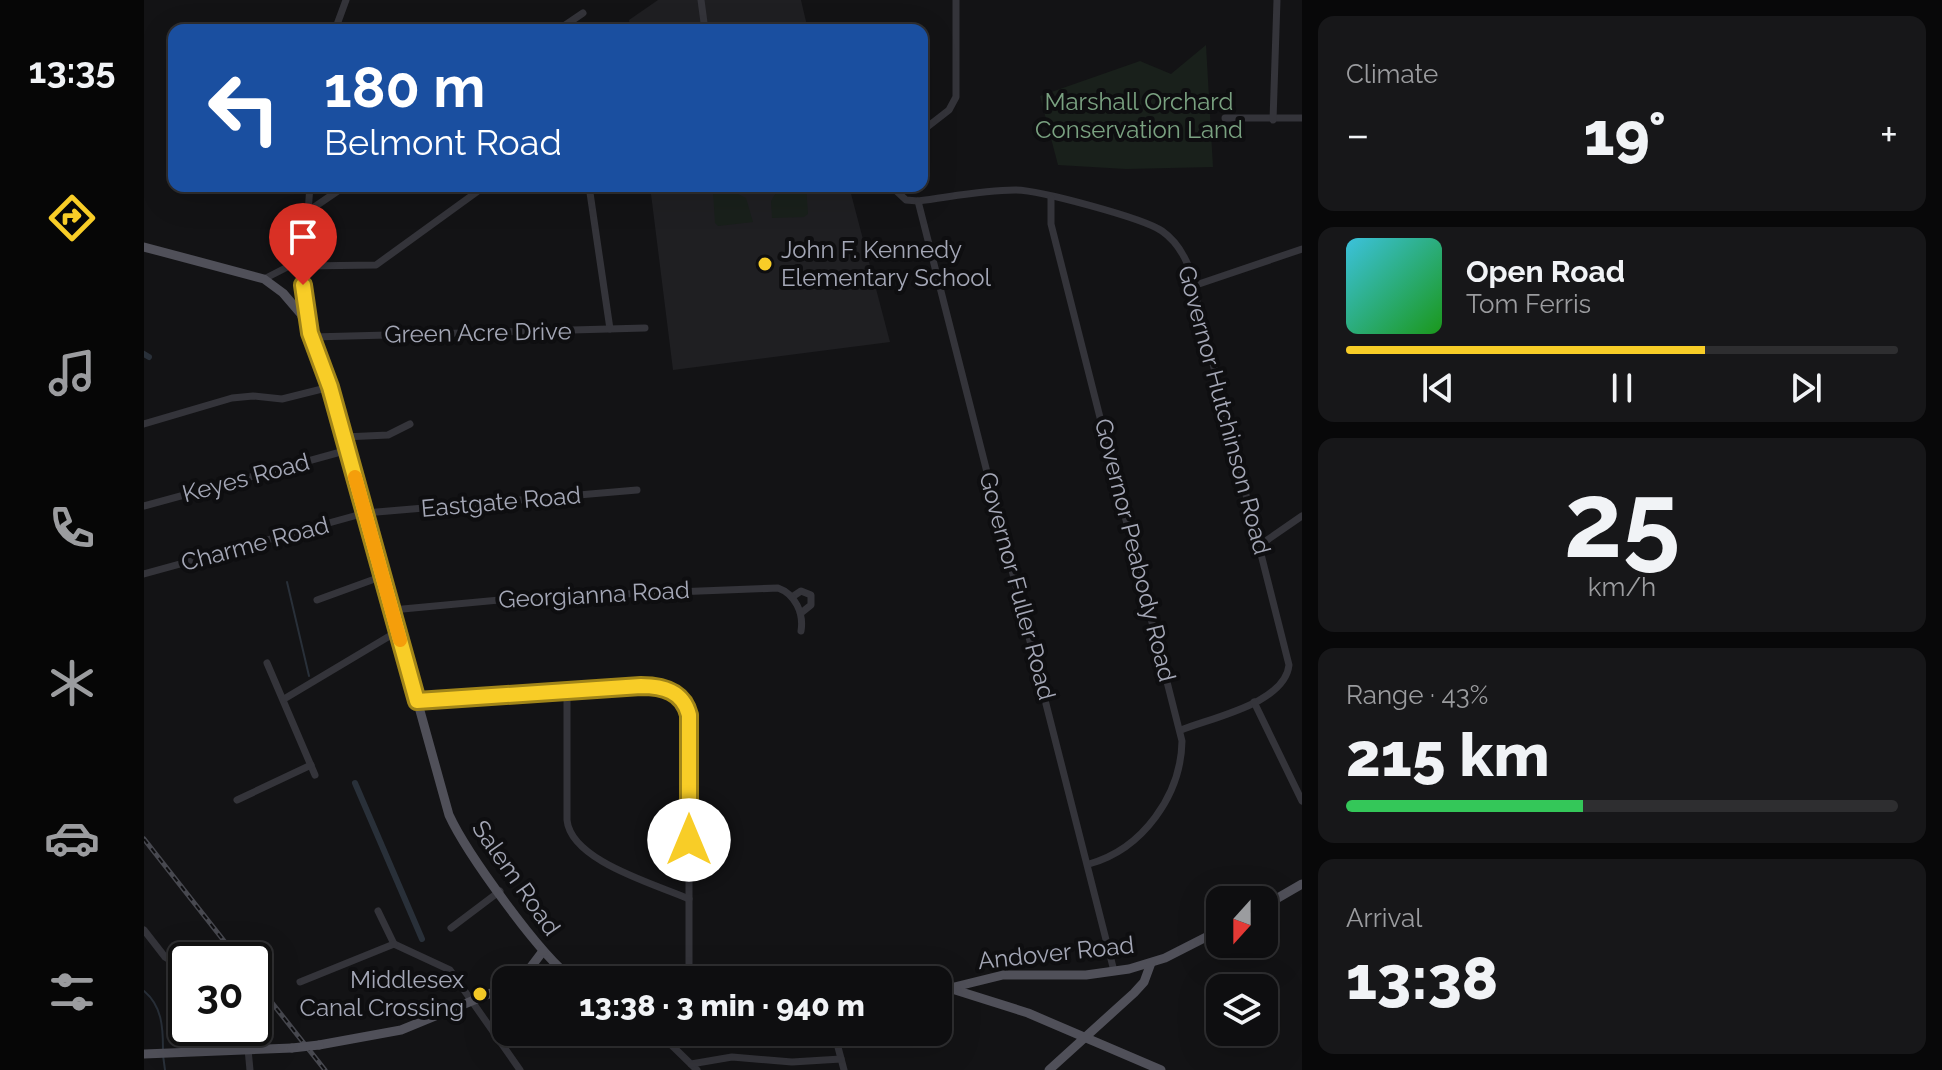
<!DOCTYPE html>
<meta charset="utf-8">
<style>
body{margin:0;font-family:Raleway,sans-serif;background:#171719;color:#f1f3f6;height:100vh;display:flex;flex-direction:column;font-size:30px;white-space:nowrap}
*{box-sizing:border-box;margin:0}
p{font-size:26px;color:#9b9c9f}
.icon{flex:none;width:44px;height:44px;fill:none;stroke:currentColor;stroke-width:2;stroke-linecap:round;stroke-linejoin:round}
.map{position:relative;flex:1;overflow:hidden}
.panel{display:flex;flex-direction:column;gap:16px;padding:16px;background:#080809;width:640px}
.panel>*{flex:none}
.top-card{position:absolute;left:24px;top:24px;width:760px;height:168px;border-radius:16px;box-shadow:0 8px 32px #0002,0 0 0 2px #2e2e30;background:#1a4fa0;color:#fff;overflow:hidden}
.needle{width:52px;rotate:201deg}
.controls{position:absolute;left:1062px;top:886px;display:grid;gap:16px}
.controls a{display:grid;place-items:center;width:72px;height:72px;border-radius:16px;background:#0e0e10;box-shadow:0 8px 32px #0002,0 0 0 2px #2e2e30;font-size:40px}
.speed{position:absolute;left:24px;top:942px;display:flex;gap:16px;font-size:40px;font-weight:700;text-align:center}
.speed>*{display:grid;place-content:center;width:104px;height:104px;border-radius:50%;background:#0e0e10;box-shadow:0 8px 32px #0002,0 0 0 2px #2e2e30;line-height:1}
.speed .limit{border:4px solid #111;border-radius:12px;background:#fff;color:#111}
.pin{position:absolute;display:grid;place-items:center;width:68px;height:68px;color:#fff;margin:-82px -34px;border-radius:50% 50% 50% 0;rotate:-45deg;box-shadow:0 0 8px #0007}
.pin .icon{rotate:45deg}
.me{position:absolute;width:88px;margin:-44px;rotate:0deg;stroke-linejoin:round;filter:drop-shadow(0 0 6px #0008)}
.turn{display:flex;align-items:center;gap:28px;height:168px;padding:0 24px;font-size:36px}
.turn .icon{width:104px;height:104px;stroke-width:2.5}
.turn b{display:block;font-size:56px;line-height:68px}
.big{font-size:60px;font-weight:800;line-height:1.1}
.panel .card{flex:1;display:flex;flex-direction:column;justify-content:center;gap:12px;min-width:0;padding:0 28px;border-radius:16px;background:#171719}
.panel .dial{align-items:center;gap:0}
.dial b{font-size:104px;line-height:1}
.song{display:flex;align-items:center;gap:24px}
.cover{width:96px;height:96px;border-radius:12px;background:linear-gradient(135deg,hsl(190 70% 55%),hsl(120 70% 35%))}
.played{height:8px;border-radius:4px;background:linear-gradient(90deg,#f8cd27 65%,#2e2e30 65%)}
.keys{display:flex;justify-content:space-around;direction:ltr}
.heat{display:flex;justify-content:space-between;align-items:center;font-size:44px;direction:ltr}
.charge{height:12px;border-radius:6px;background:linear-gradient(90deg,#34c759 43%,#2e2e30 0)}
.trip{position:absolute;left:348px;top:966px;width:460px;height:80px;border-radius:16px;background:#0e0e10;box-shadow:0 8px 32px #0002,0 0 0 2px #2e2e30;font-weight:800;line-height:80px;text-align:center}
main{display:flex;flex:1;min-height:0}
.dock{display:flex;flex-direction:column;width:144px;justify-content:space-around;align-items:center;background:#060606;color:#9b9c9f}
.dock .icon{width:56px;height:56px}
.dock .current{color:#f8cd27}
.dock b{font-size:36px;color:#f1f3f6}
.map>svg:first-child{display:block}
.built{fill:#1f1f22}
.green{fill:#19201b}
.lines{fill:none;stroke-linecap:round;stroke-linejoin:round}
.stream{stroke:#293039;stroke-width:2}
.canal{stroke:#293039;stroke-width:6}
.minor{stroke:#34343a;stroke-width:7}
.major{stroke:#505059;stroke-width:9}
.rail-casing{stroke:#47484f;stroke-width:5}
.rail{stroke:#0e0e10;stroke-width:2;stroke-dasharray:6;stroke-linecap:butt}
.major-bridge{stroke:#505059;stroke-width:9}
.route-casing{stroke:#a18519;stroke-width:20}
.route{stroke:#f8cd27;stroke-width:14}
.slow{stroke:#f59e0b;stroke-width:14}
.poi-dot{fill:#f8cd27;stroke:#0e0e10;stroke-width:3}
.labels{text-anchor:middle;stroke-width:8;stroke-linejoin:round;paint-order:stroke}
.park-label{font-size:24px;fill:#7aa281;stroke:#0e0e10}
.poi-label{font-size:24px;fill:#a4a7b6;stroke:#0e0e10;text-anchor:start}
.street-label{font-size:24px;fill:#a4a7b6;stroke:#0e0e10}
</style>
<main>
<nav class="dock">
<b>13:35</b>
<svg class="icon current" aria-label="directions" viewBox="0 0 24 24"><path d="M12 3l9 9-9 9-9-9zM9 14v-3h6M13 9l2 2-2 2"/></svg>
<svg class="icon" aria-label="music" viewBox="0 0 24 24"><path d="M9 18V5l10-2v13"/><circle cx="6" cy="18" r="3"/><circle cx="16" cy="16" r="3"/></svg>
<svg class="icon" aria-label="phone" viewBox="0 0 24 24"><path d="M5 4h4l2 5-3 2q2 4 5 5l2-3 5 2v4C11 20 4 13 5 4z"/></svg>
<svg class="icon" aria-label="climate" viewBox="0 0 24 24"><path d="M12 3v18M4 7l16 10M4 17L20 7"/></svg>
<svg class="icon" aria-label="car" viewBox="0 0 24 24"><path d="M5 17H2v-5l4-1 3-4h7l3 4 3 1v5h-3M9 17h6M6 11h13"/><circle cx="7" cy="17" r="2"/><circle cx="17" cy="17" r="2"/></svg>
<svg class="icon" aria-label="filters" viewBox="0 0 24 24"><path d="M4 7h16M4 17h16"/><circle cx="9" cy="7" r="2"/><circle cx="15" cy="17" r="2"/></svg>
</nav>
<div class="map">
<svg width="1158" height="1070" viewBox="0 0 1158 1070">
<rect width="100%" height="100%" fill="#131315"/>
<g class="built">
<polygon points="514,0 657,0 664,30 487,30 485,20"/>
<polygon points="506,186 705,186 746,342 529,370"/>
</g>
<g class="green">
<polygon points="1062,45 1069,167 982,169 914,165 896,96 996,61 1027,74"/>
<polygon points="636,186 662,186 664,214 660,217 628,218 627,201"/>
<polygon points="584,189 602,198 609,222 574,226 571,223 569,191"/>
</g>
<g class="lines">
<g class="stream">
<polyline points="143,582 165,676"/>
<path d="M0,991C18,1006 19,1027 19,1049"/>
<polyline points="19,1055 21,1070"/>
</g>
<g class="canal">
<polyline points="0,354 5,357"/>
<polyline points="211,783 278,939"/>
</g>
<g class="minor">
<polyline points="557,0 561,30"/>
<polyline points="191,30 202,0"/>
<polyline points="414,30 439,13"/>
<polyline points="1081,118 1158,118"/>
<polyline points="1129,120 1133,0"/>
<polyline points="778,131 805,110 812,97 812,0"/>
<polyline points="445,186 466,329"/>
<path d="M747,186L762,200L774,201C806,197 839,190 871,190C895,190 999,218 1018,231C1031,240 1038,251 1044,265L1145,665C1141,703 1070,717 1037,730"/>
<path d="M907,198V224L1038,741C1037,795 999,849 945,864"/>
<polyline points="774,201 970,971"/>
<polyline points="166,210 201,186"/>
<polyline points="160,266 232,265 341,186"/>
<polyline points="120,279 161,258"/>
<polyline points="1049,286 1158,249"/>
<polyline points="162,319 159,278 166,186"/>
<polyline points="168,337 501,328"/>
<polyline points="0,424 88,398 109,396 138,399 186,387"/>
<polyline points="200,437 244,435 266,424"/>
<polyline points="0,506 204,450"/>
<polyline points="1116,545 1158,516"/>
<polyline points="0,574 221,513 493,490"/>
<polyline points="648,597 657,591 667,595 667,605 657,613"/>
<polyline points="173,600 239,576"/>
<path d="M248,610L378,598L634,588C651,594 660,613 657,631"/>
<polyline points="123,663 171,775"/>
<path d="M423,691V820C427,861 511,884 545,899"/>
<polyline points="140,699 254,631"/>
<path d="M273,701L506,686C526,688 539,695 545,715V980"/>
<polyline points="1110,702 1158,801"/>
<polyline points="93,800 167,765"/>
<polyline points="234,911 250,944 306,970 376,1070"/>
<polyline points="307,928 356,891"/>
<polyline points="0,930 21,957 42,970"/>
<polyline points="156,982 250,944"/>
<polyline points="92,1028 93,1049"/>
<polyline points="514,1032 553,1070"/>
<polyline points="690,1032 700,1070"/>
<polyline points="104,1049 106,1070"/>
<polyline points="547,1064 588,1057 648,1062 697,1059"/>
</g>
<g class="major">
<path d="M0,247L120,279L139,293L157,314L186,387L305,815C322,852 397,957 429,979"/>
<polyline points="1120,906 1158,884"/>
<polyline points="377,980 399,951"/>
<polyline points="380,980 424,978"/>
<polyline points="808,989 884,1013 1017,1070"/>
<polyline points="794,991 859,975 942,975 985,969 1021,958 1076,930"/>
<polyline points="175,1045 257,1030 362,987"/>
<polyline points="0,1054 148,1048"/>
<polyline points="905,1070 990,993 1000,982 1007,963"/>
</g>
<g class="rail-casing">
<g id="rail">
<polyline points="0,839 95,960"/>
<polyline points="110,980 181,1070"/>
</g>
</g>
<use href="#rail" class="rail"/>
<polyline class="major-bridge" points="148,1048 175,1045"/>
</g>
<g class="lines">
<g class="route-casing">
<path id="route" d="M159,285L166,333L186,387L273,701L497,686C519,686 539,691 545,715V840"/>
</g>
<use href="#route" class="route"/>
<polyline class="slow" points="211,477 256,640"/>
</g>
<g class="poi-dot">
<circle cx="621" cy="264" r="8"/>
<circle cx="336" cy="994" r="8"/>
</g>
<g class="labels">
<g class="park-label">
<text x="995" y="110">Marshall Orchard<tspan x="995" dy="28">Conservation Land</tspan></text>
</g>
<g class="poi-label">
<text x="637" y="258">John F. Kennedy<tspan x="637" dy="28">Elementary School</tspan></text>
<text x="320" y="988" text-anchor="end">Middlesex<tspan x="320" dy="28">Canal Crossing</tspan></text>
</g>
<g class="street-label">
<text transform="translate(334 333) rotate(-1)" y="8">Green Acre Drive</text>
<text transform="translate(1080 410) rotate(75)" y="8">Governor Hutchinson Road</text>
<text transform="translate(102 478) rotate(-15)" y="8">Keyes Road</text>
<text transform="translate(357 502) rotate(-5)" y="8">Eastgate Road</text>
<text transform="translate(111 544) rotate(-15)" y="8">Charme Road</text>
<text transform="translate(991 550) rotate(76)" y="8">Governor Peabody Road</text>
<text transform="translate(873 586) rotate(75)" y="8">Governor Fuller Road</text>
<text transform="translate(450 595) rotate(-3)" y="8">Georgianna Road</text>
<text transform="translate(372 878) rotate(55)" y="8">Salem Road</text>
<text transform="translate(912 953) rotate(-6)" y="8">Andover Road</text>
</g>
</g>
</svg>
<div class="controls">
<a><svg class="needle" viewBox="-14 -14 28 28"><path d="M0-13l5 13h-10z" fill="#e53935"/><path d="M0 13l5-13h-10z" fill="#9b9c9f"/></svg></a>
<a><svg class="icon" aria-label="layers" viewBox="0 0 24 24"><path d="M12 4l9 5-9 5-9-5zM3 14l9 5 9-5"/></svg></a>
</div>
<div class="speed"><div class="limit">30</div></div>
<div class="pin" style="left:159px;top:285px;background:#d93025"><svg class="icon" aria-label="arrive" viewBox="0 0 24 24"><path d="M6 21V4h12l-3 4 3 4H6"/></svg></div>
<svg class="me" style="left:545px;top:840px" viewBox="-20 -20 40 40"><circle r="19" fill="#fff"/><path d="M0-13L10 11 0 6-10 11z" fill="#f8cd27"/></svg>
<div class="trip">13:38 · 3 min · 940 m</div>
<div class="top-card">
<div class="turn"><svg class="icon" aria-label="left" viewBox="0 0 24 24"><path d="M17 20v-9H6M10 6l-5 5 5 5"/></svg><div><b>180 m</b>Belmont Road</div></div>
</div>
</div>
<section class="panel">
<div class="card"><p>Climate</p>
<div class="heat"><a>−</a><b class="big">19°</b><a>+</a></div>
</div>
<div class="card">
<div class="song"><i class="cover"></i><div><b>Open Road</b><p>Tom Ferris</p></div></div>
<div class="played"></div>
<div class="keys"><svg class="icon" aria-label="previous" viewBox="0 0 24 24"><path d="M18 5L8 12l10 7zM5 5v14"/></svg><svg class="icon" aria-label="pause" viewBox="0 0 24 24"><path d="M8 5v14M16 5v14"/></svg><svg class="icon" aria-label="next" viewBox="0 0 24 24"><path d="M6 5l10 7-10 7zM19 5v14"/></svg></div>
</div>
<div class="card dial"><b>25</b><p>km/h</p></div>
<div class="card"><p>Range · 43%</p><b class="big">215 km</b><div class="charge"></div></div>
<div class="card"><p>Arrival</p><b class="big">13:38</b></div>
</section>
</main>
